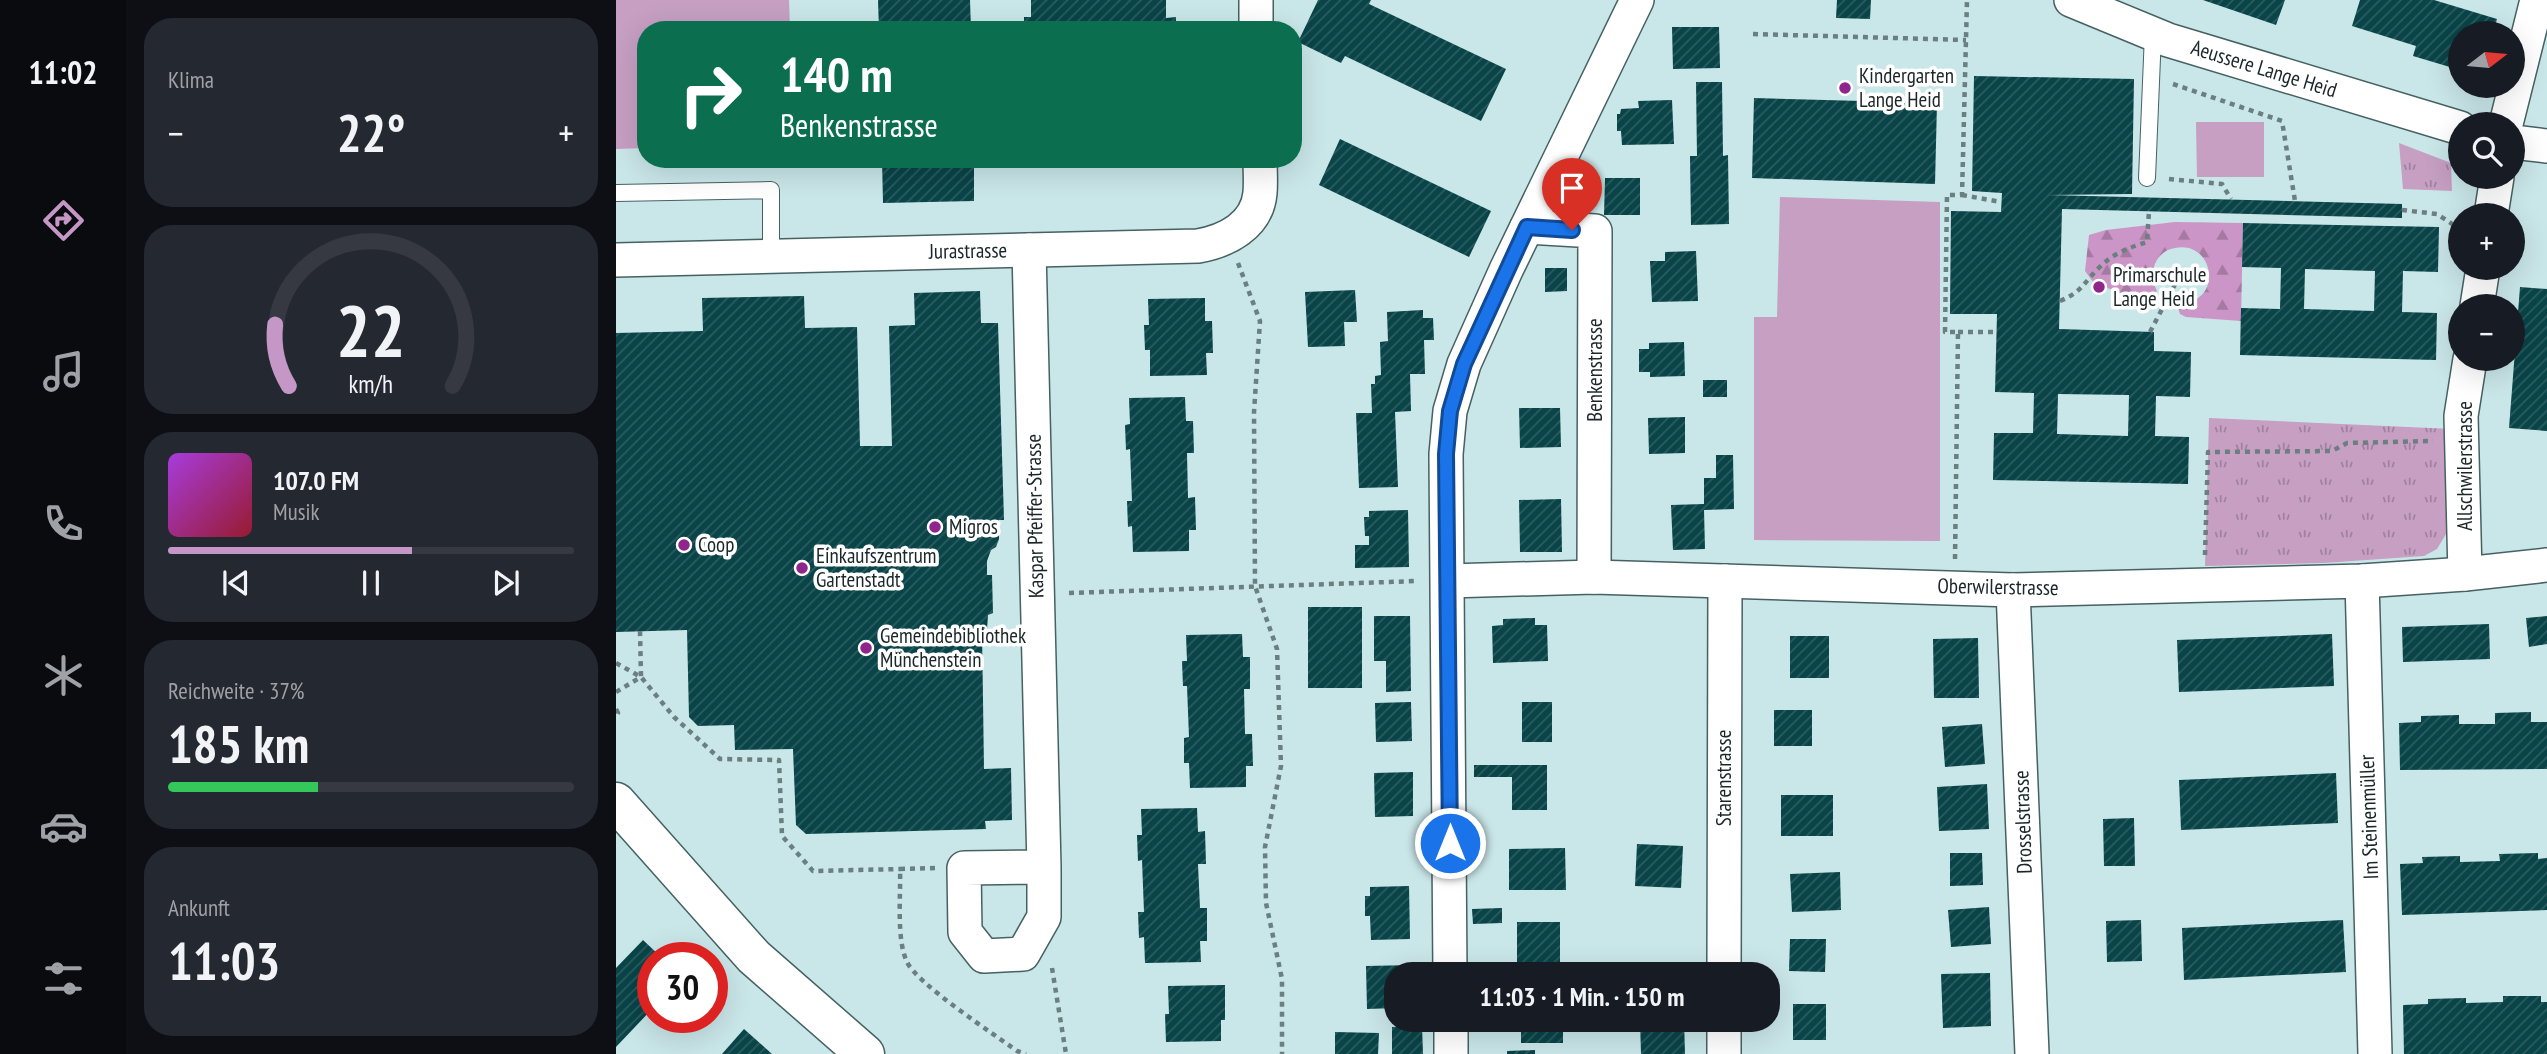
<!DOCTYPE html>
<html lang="de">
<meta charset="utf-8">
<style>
body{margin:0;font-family:"PT Sans Narrow",sans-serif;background:#242831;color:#f1f3f6;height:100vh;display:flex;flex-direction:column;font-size:26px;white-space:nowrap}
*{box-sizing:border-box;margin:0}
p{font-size:23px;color:#9ea1a6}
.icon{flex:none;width:38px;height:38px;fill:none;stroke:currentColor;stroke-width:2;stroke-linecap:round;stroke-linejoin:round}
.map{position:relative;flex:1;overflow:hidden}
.details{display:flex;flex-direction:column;gap:18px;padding:18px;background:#0d0f14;width:490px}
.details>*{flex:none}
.banner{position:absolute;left:21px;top:21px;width:665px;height:147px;border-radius:28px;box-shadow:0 7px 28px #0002;background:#0b6e4f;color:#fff;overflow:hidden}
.needle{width:46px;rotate:74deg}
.fabs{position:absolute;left:1832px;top:21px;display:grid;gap:14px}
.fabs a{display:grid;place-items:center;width:77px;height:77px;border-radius:50%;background:#171b24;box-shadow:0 7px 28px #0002;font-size:35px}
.speed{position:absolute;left:21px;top:942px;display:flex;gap:14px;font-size:35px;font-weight:700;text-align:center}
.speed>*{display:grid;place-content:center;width:91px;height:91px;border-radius:50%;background:#171b24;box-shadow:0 7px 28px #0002;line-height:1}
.speed .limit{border:10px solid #d22;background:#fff;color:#111}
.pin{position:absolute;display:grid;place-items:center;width:60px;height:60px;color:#fff;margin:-72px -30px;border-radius:50% 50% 50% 0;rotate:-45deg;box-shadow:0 0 7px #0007}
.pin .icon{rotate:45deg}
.me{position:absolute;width:77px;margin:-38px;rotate:0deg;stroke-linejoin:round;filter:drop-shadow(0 0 5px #0008)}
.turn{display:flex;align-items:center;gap:24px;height:147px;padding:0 28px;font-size:32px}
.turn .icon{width:91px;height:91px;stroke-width:2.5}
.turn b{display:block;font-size:49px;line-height:60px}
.big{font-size:52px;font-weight:600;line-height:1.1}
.details .card{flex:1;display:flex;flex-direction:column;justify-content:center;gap:10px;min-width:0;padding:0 24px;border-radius:28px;background:#242831}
.details .dial{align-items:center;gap:0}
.dial svg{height:182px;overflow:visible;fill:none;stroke:#363941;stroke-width:7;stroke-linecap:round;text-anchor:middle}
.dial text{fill:#f1f3f6;stroke:none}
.song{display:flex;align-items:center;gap:21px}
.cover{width:84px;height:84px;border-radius:10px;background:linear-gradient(135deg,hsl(280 70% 55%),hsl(350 70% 35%))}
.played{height:7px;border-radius:4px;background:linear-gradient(90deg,#c497c6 60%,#363941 60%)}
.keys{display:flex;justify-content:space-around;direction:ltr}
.heat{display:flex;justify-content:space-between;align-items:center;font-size:38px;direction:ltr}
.charge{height:10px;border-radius:5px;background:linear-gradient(90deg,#34c759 37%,#363941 0)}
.trip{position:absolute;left:768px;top:962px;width:396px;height:70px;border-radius:28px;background:#171b24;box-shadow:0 7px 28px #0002;font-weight:600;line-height:70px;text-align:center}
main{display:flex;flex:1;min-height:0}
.tabs{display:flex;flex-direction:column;width:126px;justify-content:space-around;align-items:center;background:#090b0e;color:#9ea1a6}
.tabs .icon{width:49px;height:49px}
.tabs .current{color:#c497c6}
.tabs b{font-size:32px;color:#f1f3f6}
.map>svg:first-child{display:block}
.grass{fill:#c69fc3}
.forest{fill:url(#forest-firs)}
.park{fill:url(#park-tufts)}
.building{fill:url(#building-hatch);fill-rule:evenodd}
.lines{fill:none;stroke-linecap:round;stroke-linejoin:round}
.service-casing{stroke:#466162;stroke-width:18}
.minor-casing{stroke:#466162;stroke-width:36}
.tertiary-casing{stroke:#466162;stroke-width:41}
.path{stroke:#6c7f80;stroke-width:4.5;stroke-dasharray:5 5;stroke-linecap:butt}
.service{stroke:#fff;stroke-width:16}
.minor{stroke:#fff;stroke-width:33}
.tertiary{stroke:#fff;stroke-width:38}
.route-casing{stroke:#114b97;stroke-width:18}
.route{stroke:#1a73e8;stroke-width:12}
.poi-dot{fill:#8e268b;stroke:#fff;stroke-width:2.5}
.labels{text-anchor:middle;stroke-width:7;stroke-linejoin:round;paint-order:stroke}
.street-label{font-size:21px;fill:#1b2626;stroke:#fff}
.poi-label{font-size:21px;fill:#1b2626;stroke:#fff;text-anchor:start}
</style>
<main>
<nav class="tabs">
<b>11:02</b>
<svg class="icon current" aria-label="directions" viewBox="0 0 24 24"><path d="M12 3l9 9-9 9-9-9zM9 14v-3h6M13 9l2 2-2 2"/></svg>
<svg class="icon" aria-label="music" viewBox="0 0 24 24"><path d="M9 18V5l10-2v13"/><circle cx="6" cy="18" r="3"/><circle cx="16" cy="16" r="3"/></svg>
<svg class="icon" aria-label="phone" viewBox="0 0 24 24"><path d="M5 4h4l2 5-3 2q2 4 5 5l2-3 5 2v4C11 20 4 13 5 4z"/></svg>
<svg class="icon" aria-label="climate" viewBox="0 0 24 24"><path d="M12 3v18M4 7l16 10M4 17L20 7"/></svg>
<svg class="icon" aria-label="car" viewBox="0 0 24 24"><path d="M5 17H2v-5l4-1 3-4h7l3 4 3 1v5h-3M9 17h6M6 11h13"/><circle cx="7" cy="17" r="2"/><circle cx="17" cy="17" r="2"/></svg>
<svg class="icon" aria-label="filters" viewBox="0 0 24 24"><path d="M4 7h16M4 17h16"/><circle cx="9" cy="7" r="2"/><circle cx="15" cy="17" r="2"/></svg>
</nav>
<section class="details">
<div class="card"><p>Klima</p>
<div class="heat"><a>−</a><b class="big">22°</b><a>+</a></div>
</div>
<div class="card dial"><svg viewBox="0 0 100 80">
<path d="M14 69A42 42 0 1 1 86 69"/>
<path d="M14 69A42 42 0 0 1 8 42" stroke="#c497c6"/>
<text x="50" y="56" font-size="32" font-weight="700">22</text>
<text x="50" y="72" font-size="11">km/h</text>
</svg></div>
<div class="card">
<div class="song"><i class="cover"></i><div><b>107.0 FM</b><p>Musik</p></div></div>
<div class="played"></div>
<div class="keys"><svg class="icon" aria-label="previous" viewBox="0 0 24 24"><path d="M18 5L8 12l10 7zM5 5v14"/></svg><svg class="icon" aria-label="pause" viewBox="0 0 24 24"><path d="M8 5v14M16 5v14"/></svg><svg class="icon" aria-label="next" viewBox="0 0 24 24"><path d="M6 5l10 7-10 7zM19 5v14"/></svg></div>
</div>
<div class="card"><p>Reichweite · 37%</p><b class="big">185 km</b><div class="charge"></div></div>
<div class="card"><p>Ankunft</p><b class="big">11:03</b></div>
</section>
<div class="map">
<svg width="1931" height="1054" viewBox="0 0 1931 1054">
<defs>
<pattern id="forest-firs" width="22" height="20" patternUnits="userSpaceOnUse" patternTransform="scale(1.75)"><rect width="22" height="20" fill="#cc95c7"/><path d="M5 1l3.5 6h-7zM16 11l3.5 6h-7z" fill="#a579a1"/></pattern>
<pattern id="park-tufts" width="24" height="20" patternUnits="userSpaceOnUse" patternTransform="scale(1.75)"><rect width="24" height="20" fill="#c69fc3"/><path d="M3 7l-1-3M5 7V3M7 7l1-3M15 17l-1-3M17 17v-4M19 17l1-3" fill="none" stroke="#a0819e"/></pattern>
<pattern id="building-hatch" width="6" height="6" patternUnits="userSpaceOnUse" patternTransform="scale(1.75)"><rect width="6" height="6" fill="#084448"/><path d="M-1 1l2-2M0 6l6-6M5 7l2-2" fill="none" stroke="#2c5c60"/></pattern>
</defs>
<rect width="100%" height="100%" fill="#c9e6e8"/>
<g class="grass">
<polygon points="0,0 173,0 174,30 30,30 30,148 0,149"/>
<polygon points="1580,122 1648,122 1648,177 1581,177"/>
<polygon points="1164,197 1324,202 1324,541 1138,540 1138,317 1161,317"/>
</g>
<path class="forest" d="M1559,222L1627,223L1625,321L1570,317L1564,314L1561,304C1609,304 1599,240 1559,248C1552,249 1545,253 1541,260C1535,270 1536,281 1541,291L1530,304L1477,282L1469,271L1473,235L1490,230Z"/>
<g class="park">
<polygon points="1783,143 1835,163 1836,191 1787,189"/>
<polygon points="1593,418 1836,429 1830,534 1821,549 1808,556 1708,563 1589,566"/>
</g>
<g class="building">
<polygon points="262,0 354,0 355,30 263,30"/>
<polygon points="415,0 550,0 550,18 560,17 560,30 408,30 408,17 415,17"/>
<polygon points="702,0 755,0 753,4 890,69 865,121 729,56 725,63 682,42"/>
<polygon points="1221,0 1255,0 1254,19 1220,18"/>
<polygon points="1587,0 1669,0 1660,25"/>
<polygon points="1744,0 1818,0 1881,19 1877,33 1844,33 1844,70 1797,56 1800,46 1736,26"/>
<polygon points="1056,27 1103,27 1104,68 1057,69"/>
<path d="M1358,76L1518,79L1516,194L1432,195L1786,204V218L1446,209L1443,329L1538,332V351L1575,352L1574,397L1540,396L1539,436L1573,437L1572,484L1377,480L1378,433H1417L1418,393L1379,392L1381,314H1334L1335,211L1385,212L1386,193L1356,191ZM1442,394L1513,395L1512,436L1441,434Z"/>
<polygon points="1080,82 1106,82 1107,156 1112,155 1113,224 1075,225 1074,156 1081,156"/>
<polygon points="1138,98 1321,103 1319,184 1136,178"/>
<polygon points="1056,100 1058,144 1006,145 1005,131 1001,131 1001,114 1004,114 1005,109 1023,108 1022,101"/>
<polygon points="724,139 875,211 853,257 703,185"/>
<polygon points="266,159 358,159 358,201 267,203"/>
<polygon points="417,159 538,159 531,167 496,168 495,162 417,163"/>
<polygon points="989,178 1024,178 1024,215 988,215"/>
<path d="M1627,223L1823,227L1822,272L1787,271L1786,312L1821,313L1820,360L1624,355L1625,308L1664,309L1665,268L1626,267ZM1689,269L1759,271L1758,311L1688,309Z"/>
<polygon points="1080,251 1082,301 1036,302 1034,261 1049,261 1049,252"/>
<polygon points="929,268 951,268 951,291 929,292"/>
<polygon points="1904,287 1931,289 1931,431 1893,428"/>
<polygon points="739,290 741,322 728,322 729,346 692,347 689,292"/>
<polygon points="364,291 365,323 382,323 388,520 383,520 383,539 380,547 375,550 371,561 371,575 376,575 377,613 372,615 371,630 366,631 368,769 395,768 396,820 369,821 370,829 190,834 180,825 177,749 119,750 118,725 82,726 73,717 71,630 0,632 0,333 87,331 86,298 188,296 189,328 241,327 244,446 276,446 273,326 299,325 298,293"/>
<polygon points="589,298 589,321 596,321 597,353 590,353 591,375 534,376 534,350 529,350 528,325 533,325 532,299"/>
<polygon points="807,310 807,318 817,318 818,340 808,340 809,374 794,374 795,411 779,412 782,487 743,488 740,413 756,413 755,384 759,384 759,376 765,375 764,342 772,341 771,312"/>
<polygon points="1068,342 1069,376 1034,377 1034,372 1023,372 1023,349 1033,349 1033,343"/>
<rect x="1087" y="380" width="24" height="17"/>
<polygon points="569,397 570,421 577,421 578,453 571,453 572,498 579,497 580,530 573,530 573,551 517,552 516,526 512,527 511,501 516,501 514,449 510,450 509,425 514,424 513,398"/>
<polygon points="903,408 944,408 945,447 904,448"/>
<polygon points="1069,417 1069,453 1033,454 1032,418"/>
<polygon points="1100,455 1117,455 1118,509 1088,510 1089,549 1057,550 1055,505 1088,504 1088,478 1100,478"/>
<polygon points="945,499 946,552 904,552 903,500"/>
<polygon points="792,510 793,567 739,568 739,545 753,545 753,536 749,536 748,517 753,517 753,511"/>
<rect x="692" y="607" width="54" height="81"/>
<polygon points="758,616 794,616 795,691 770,692 770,661 758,661"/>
<polygon points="1931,616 1931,644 1913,647 1910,618"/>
<polygon points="919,618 919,625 931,625 932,661 877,663 876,626 887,625 887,619"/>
<polygon points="1873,624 1874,659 1787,662 1786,627"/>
<polygon points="626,634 627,657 634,657 634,689 628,689 629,734 636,734 637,766 630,766 630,787 574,788 573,763 568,763 568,738 573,737 571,686 567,686 566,661 571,661 570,635"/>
<polygon points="1716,634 1718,686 1563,692 1561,640"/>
<rect x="1174" y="636" width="39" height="42"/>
<polygon points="1362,638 1363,698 1318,698 1317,639"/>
<polygon points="795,702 796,741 760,742 759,703"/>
<rect x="906" y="702" width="30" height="40"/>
<rect x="1158" y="710" width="38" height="36"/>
<polygon points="1915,712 1915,722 1931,722 1931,769 1784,770 1783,723 1805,722 1805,716 1843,715 1843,724 1879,724 1879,713"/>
<polygon points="1366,724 1369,764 1329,767 1326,727"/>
<polygon points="858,765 931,765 931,810 896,810 896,777 858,777"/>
<polygon points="797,772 797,816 759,817 758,773"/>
<polygon points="1720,773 1722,823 1565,830 1563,780"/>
<polygon points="1371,784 1373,829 1323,831 1321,787"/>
<rect x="1165" y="795" width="52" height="41"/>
<polygon points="581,808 582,832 589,831 590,864 582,864 584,908 591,908 591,941 584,941 585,962 529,963 528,937 523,938 522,912 528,912 526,860 522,861 521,835 526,835 525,809"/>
<polygon points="1518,818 1519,866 1488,866 1487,819"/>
<polygon points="1021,844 1067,846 1065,888 1019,886"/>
<polygon points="949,848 950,890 893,890 893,849"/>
<polygon points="1334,853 1366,853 1367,885 1334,886"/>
<polygon points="1922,853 1922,859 1931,858 1931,910 1786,915 1784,864 1807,863 1806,857 1844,856 1844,862 1884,861 1883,854"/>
<polygon points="1224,872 1225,910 1176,912 1174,874"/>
<polygon points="793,886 794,939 755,940 754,916 749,916 749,896 754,896 754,887"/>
<polygon points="1373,907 1375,944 1335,947 1332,910"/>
<polygon points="886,908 886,923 857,924 856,909"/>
<polygon points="1525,920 1526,961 1491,962 1490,921"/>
<polygon points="1727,920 1730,972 1568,980 1566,928"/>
<rect x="901" y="922" width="43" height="48"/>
<polygon points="1174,939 1210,939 1209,972 1173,971"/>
<polygon points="27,940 45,957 37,957 37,1008 0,1047 0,968"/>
<polygon points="797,965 797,975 780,975 780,1008 751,1009 750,966"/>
<polygon points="1374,973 1375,1026 1327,1028 1325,974"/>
<polygon points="609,985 609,1020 605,1020 605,1041 550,1042 549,1014 553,1014 552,986"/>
<polygon points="1887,996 1925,996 1925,1002 1931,1002 1931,1054 1788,1054 1787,1005 1812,1004 1812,999 1850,998 1850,1003 1887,1002"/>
<rect x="1177" y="1004" width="33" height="36"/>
<rect x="905" y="1020" width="42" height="23"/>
<polygon points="1068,1020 1069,1054 1025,1054 1024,1022"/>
<polygon points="806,1026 807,1054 776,1054 776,1027"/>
<polygon points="128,1029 156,1054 106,1054"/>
<polygon points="719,1032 763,1033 762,1054 719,1054"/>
<polygon points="919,1050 919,1054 891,1054 891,1051"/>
</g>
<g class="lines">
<g class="service-casing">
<g id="service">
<polyline points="1531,178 1537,34"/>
<polyline points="0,193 155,190 155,256"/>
</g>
</g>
<g class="minor-casing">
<g id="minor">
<polyline points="640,0 640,30"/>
<polyline points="1455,0 1552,40 1844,128"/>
<polyline points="1890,124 1921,0"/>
<polyline points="1897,142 1931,146"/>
<polyline points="1875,215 1881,177"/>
<polyline points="911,227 979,231 978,577"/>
<polyline points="413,250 428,867 428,917 407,954 368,956 349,932 348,868 428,867"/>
<path d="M0,260L582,246C610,241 641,226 644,193C645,182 644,170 644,159"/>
<polyline points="1861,306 1867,268"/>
<polyline points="1849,574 1845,416 1854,359"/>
<polyline points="832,581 978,577 1397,590 1746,581 1849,574 1931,565"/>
<polyline points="1746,581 1759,1054"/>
<polyline points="1397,590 1416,1054"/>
<polyline points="834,975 830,454 834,411 848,364 890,270 1021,0"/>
<polyline points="1108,975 1109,581"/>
<polyline points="835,1020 835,1054"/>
<polyline points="1108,1054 1108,1020"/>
</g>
</g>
<g class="tertiary-casing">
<polyline id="tertiary" points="0,802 138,957 249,1054"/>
</g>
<g class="path">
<polyline points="1137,34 1350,40"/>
<polyline points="1557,84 1666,121 1679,201"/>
<polyline points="1553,179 1606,184 1615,199"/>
<polyline points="1346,195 1385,202"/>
<polyline points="1786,210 1821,214 1844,229"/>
<polyline points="622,263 644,321 638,412 639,586 661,649 665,766 649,847 650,903 666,979 666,1054"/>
<path d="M1444,301C1468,291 1468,281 1486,265C1498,253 1515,247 1531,242L1533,211"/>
<polyline points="1342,332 1380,332"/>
<polyline points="1534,332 1565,273"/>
<polyline points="1589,555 1592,452 1716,451 1731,443 1817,441"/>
<polyline points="1339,559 1342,332 1329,332 1331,195 1346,195 1351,0"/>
<polyline points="453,593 801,581"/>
<polyline points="0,663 25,677 58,717 104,759 163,760 166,836 197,871 284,869"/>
<polyline points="0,692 25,677 24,631"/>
<polyline points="0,709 2,713 0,715"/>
<path d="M319,868L284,869C285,895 280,939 291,962C301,984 378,1034 401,1051L410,1054"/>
<polyline points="436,968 450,1054"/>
</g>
<use href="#service" class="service"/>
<use href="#minor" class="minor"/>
<use href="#tertiary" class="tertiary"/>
</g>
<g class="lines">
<g class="route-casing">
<polyline id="route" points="834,843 830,454 834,411 848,364 911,227 956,230"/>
</g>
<use href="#route" class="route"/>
</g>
<g class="poi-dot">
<circle cx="1229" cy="88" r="7"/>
<circle cx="1483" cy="287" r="7"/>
<circle cx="319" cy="527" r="7"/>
<circle cx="68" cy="545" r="7"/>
<circle cx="186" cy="568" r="7"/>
<circle cx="250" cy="648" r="7"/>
</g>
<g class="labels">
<g class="street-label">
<text transform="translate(1648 69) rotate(17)" y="7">Aeussere Lange Heid</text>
<text transform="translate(352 251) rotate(-1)" y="7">Jurastrasse</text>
<text transform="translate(979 370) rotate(-90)" y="7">Benkenstrasse</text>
<text transform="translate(1849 466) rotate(-90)" y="7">Allschwilerstrasse</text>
<text transform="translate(419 516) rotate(-91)" y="7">Kaspar Pfeiffer-Strasse</text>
<text transform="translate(1382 587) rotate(1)" y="7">Oberwilerstrasse</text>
<text transform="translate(1108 778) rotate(-90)" y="7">Starenstrasse</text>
<text transform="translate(1753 817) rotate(-92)" y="7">Im Steinenmüller</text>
<text transform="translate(1407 822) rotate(-92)" y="7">Drosselstrasse</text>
</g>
<g class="poi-label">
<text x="1243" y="83">Kindergarten<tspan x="1243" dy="24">Lange Heid</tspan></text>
<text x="1497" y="282">Primarschule<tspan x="1497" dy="24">Lange Heid</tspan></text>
<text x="333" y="534">Migros</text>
<text x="82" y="552">Coop</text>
<text x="200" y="563">Einkaufszentrum<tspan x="200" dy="24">Gartenstadt</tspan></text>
<text x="264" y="643">Gemeindebibliothek<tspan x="264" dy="24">Münchenstein</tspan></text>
</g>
</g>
</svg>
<div class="fabs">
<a><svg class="needle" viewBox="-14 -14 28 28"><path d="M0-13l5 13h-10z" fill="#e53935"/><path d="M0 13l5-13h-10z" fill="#9ea1a6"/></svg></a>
<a><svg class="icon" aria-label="search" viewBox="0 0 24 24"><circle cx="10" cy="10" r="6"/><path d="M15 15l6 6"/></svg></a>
<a>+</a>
<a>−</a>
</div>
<div class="speed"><div class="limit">30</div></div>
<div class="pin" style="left:956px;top:230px;background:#d93025"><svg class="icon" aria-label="arrive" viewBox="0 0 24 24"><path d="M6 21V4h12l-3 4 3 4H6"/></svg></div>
<svg class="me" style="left:834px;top:843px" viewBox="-20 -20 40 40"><circle r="17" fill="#1a73e8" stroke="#fff" stroke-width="3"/><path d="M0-11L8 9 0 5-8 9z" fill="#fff"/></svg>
<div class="trip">11:03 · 1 Min. · 150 m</div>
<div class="banner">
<div class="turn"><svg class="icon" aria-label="right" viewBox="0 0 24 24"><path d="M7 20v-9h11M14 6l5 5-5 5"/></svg><div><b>140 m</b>Benkenstrasse</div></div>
</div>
</div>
</main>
